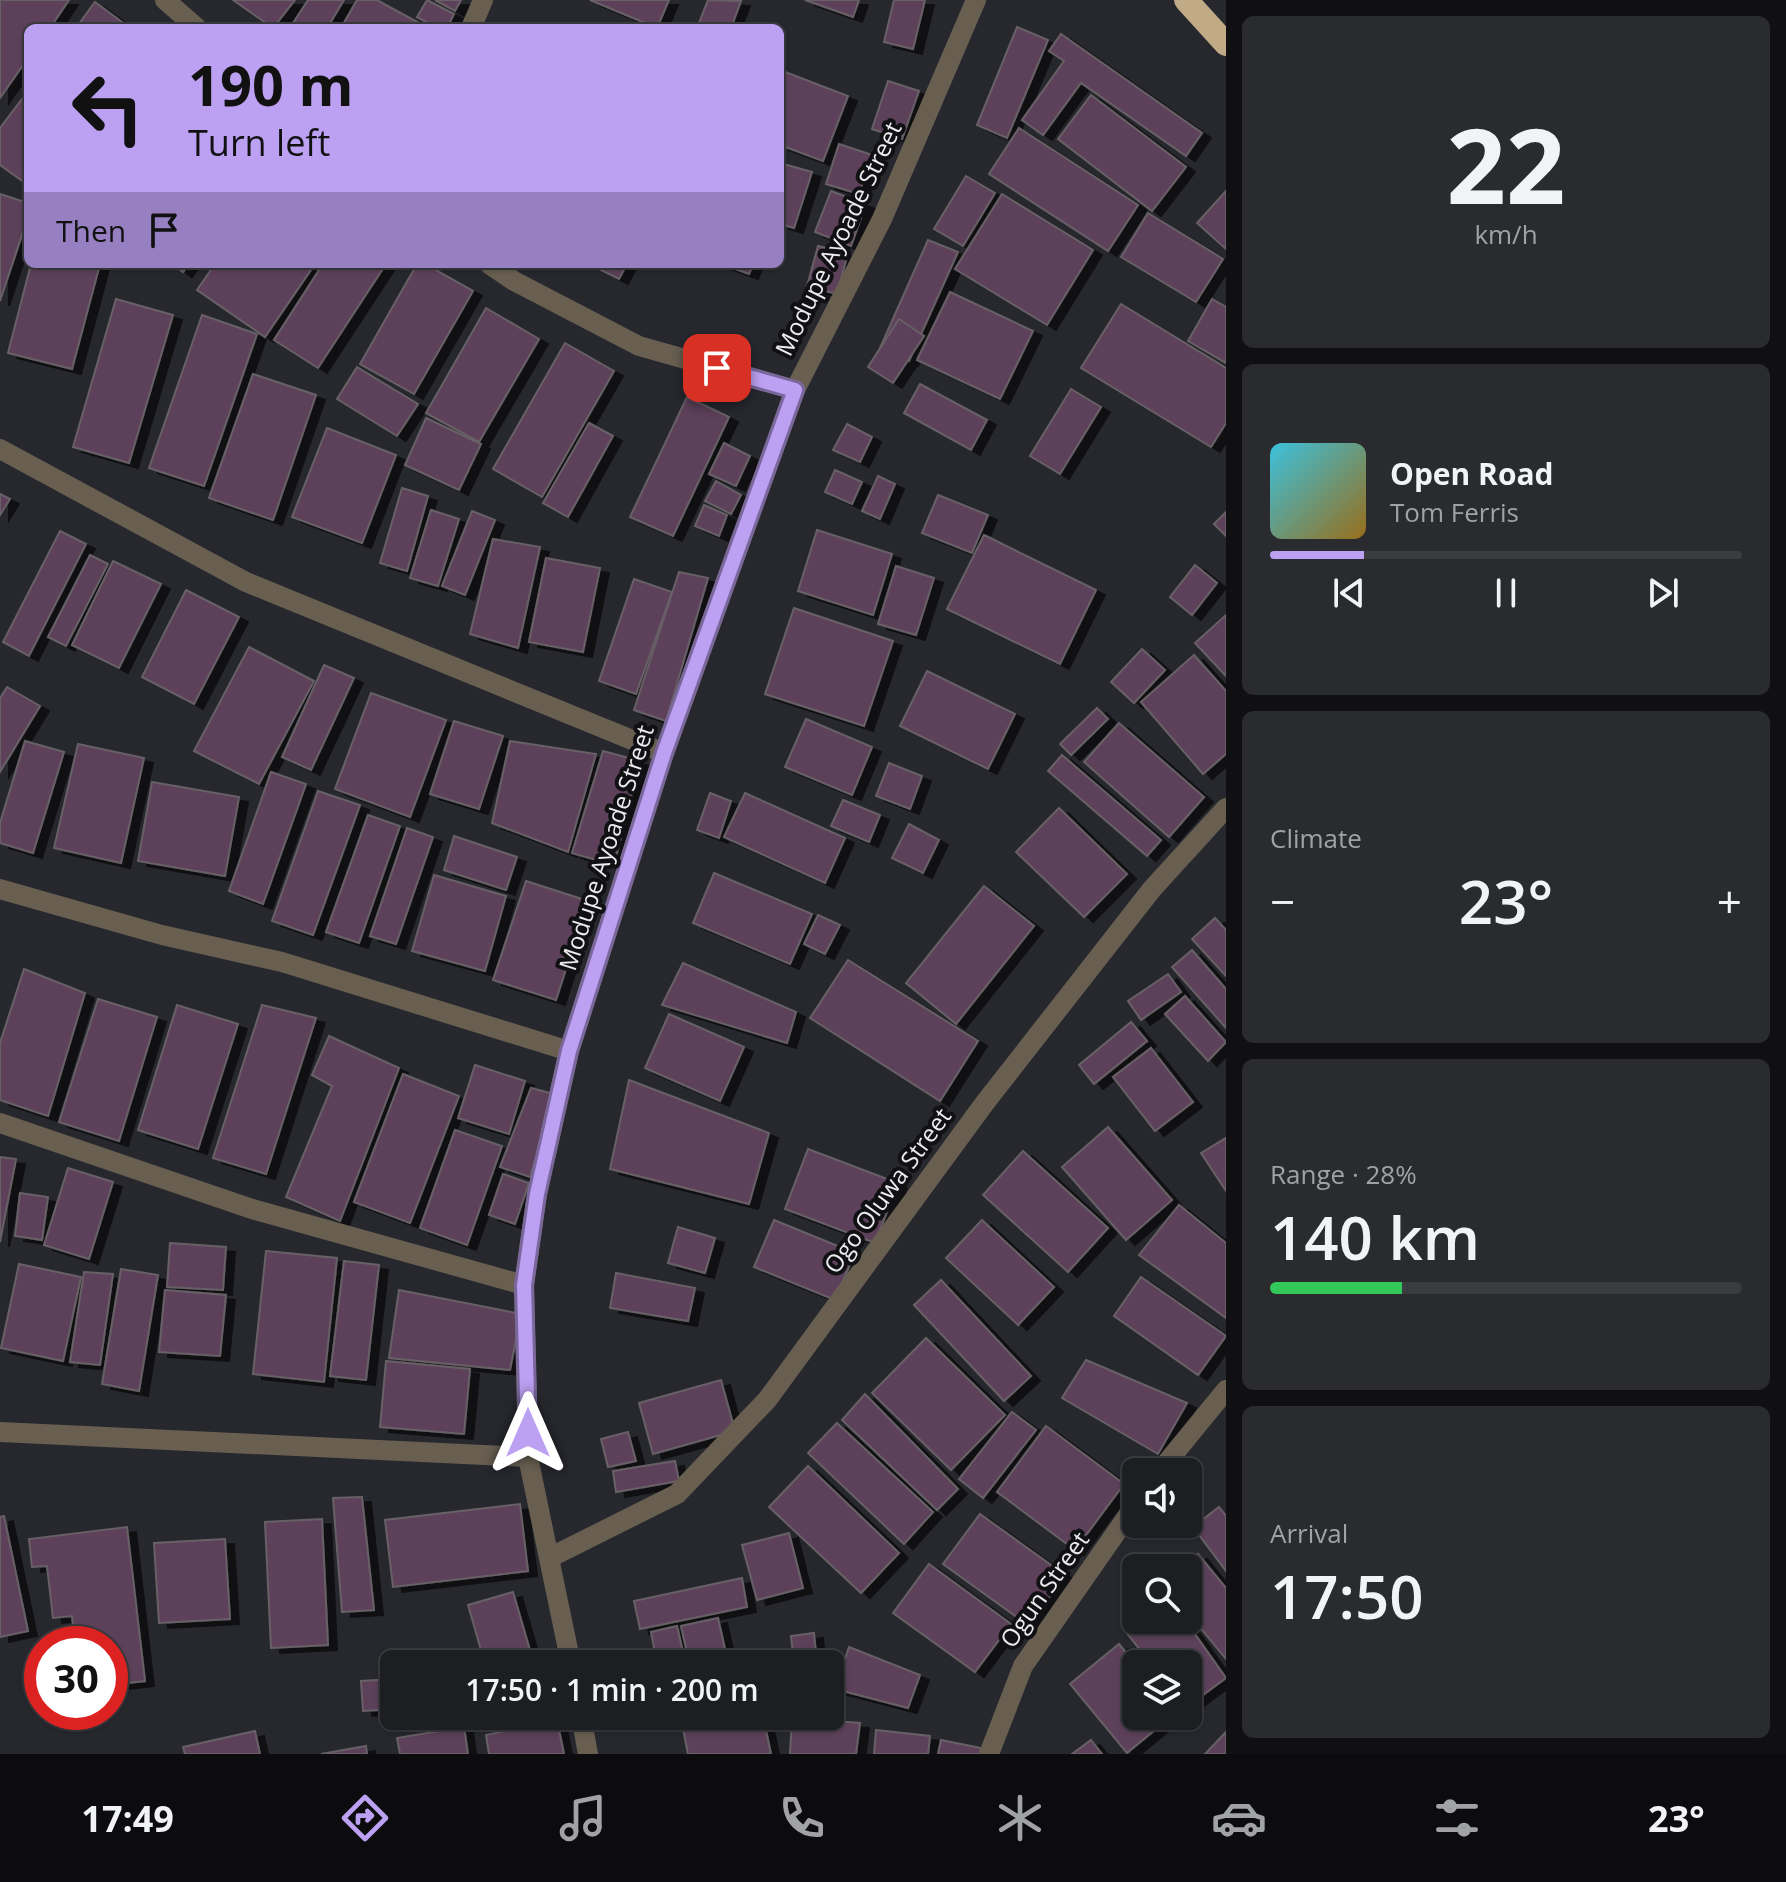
<!DOCTYPE html>
<meta charset="utf-8">
<style>
body{margin:0;font-family:"Open Sans",sans-serif;background:#2a2b2f;color:#f1f3f6;height:100vh;display:flex;flex-direction:column;font-size:30px;white-space:nowrap}
*{box-sizing:border-box;margin:0}
p{font-size:26px;color:#a0a2a5}
.icon{flex:none;width:44px;height:44px;fill:none;stroke:currentColor;stroke-width:2;stroke-linecap:round;stroke-linejoin:round}
.map{position:relative;flex:1;overflow:hidden}
.sheet{display:flex;flex-direction:column;gap:16px;padding:16px;background:#101013;width:560px}
.sheet>*{flex:none}
.guide{position:absolute;left:24px;top:24px;width:760px;height:244px;border-radius:12px;box-shadow:0 2px 6px #0004,0 0 0 2px #3b3c40;background:#bca0f2;color:#111;overflow:hidden}
.tools{position:absolute;left:1122px;top:1458px;display:grid;gap:16px}
.tools a{display:grid;place-items:center;width:80px;height:80px;border-radius:12px;background:#1d1e22;box-shadow:0 2px 6px #0004,0 0 0 2px #3b3c40;font-size:40px}
.speed{position:absolute;left:24px;top:1626px;display:flex;gap:16px;font-size:40px;font-weight:700;text-align:center}
.speed>*{display:grid;place-content:center;width:104px;height:104px;border-radius:50%;background:#1d1e22;box-shadow:0 2px 6px #0004,0 0 0 2px #3b3c40;line-height:1}
.speed .limit{border:12px solid #d22;background:#fff;color:#111}
.pin{position:absolute;display:grid;place-items:center;width:68px;height:68px;color:#fff;margin:-34px;border-radius:16px;box-shadow:0 4px 12px #0006}
.me{position:absolute;width:88px;margin:-44px;rotate:0deg;stroke-linejoin:round;filter:drop-shadow(0 0 6px #0008)}
.turn{display:flex;align-items:center;gap:28px;height:168px;padding:0 32px;font-size:36px}
.turn .icon{width:104px;height:104px;stroke-width:2.5}
.turn b{display:block;font-size:56px;line-height:68px}
.then{display:flex;align-items:center;height:76px;padding:0 32px;background:#0003;gap:16px;font-size:30px}
.big{font-size:60px;font-weight:600;line-height:1.1}
.sheet .tile{flex:1;display:flex;flex-direction:column;justify-content:center;gap:12px;min-width:0;padding:0 28px;border-radius:12px;background:#2a2b2f}
.sheet .dial{align-items:center;gap:0}
.dial b{font-size:104px;line-height:1}
.song{display:flex;align-items:center;gap:24px}
.cover{width:96px;height:96px;border-radius:12px;background:linear-gradient(135deg,hsl(190 70% 55%),hsl(40 70% 35%))}
.played{height:8px;border-radius:4px;background:linear-gradient(90deg,#bca0f2 20%,#3b3c40 20%)}
.keys{display:flex;justify-content:space-around;direction:ltr}
.heat{display:flex;justify-content:space-between;align-items:center;font-size:44px;direction:ltr}
.charge{height:12px;border-radius:6px;background:linear-gradient(90deg,#34c759 28%,#3b3c40 0)}
.trip{position:absolute;left:380px;top:1650px;width:464px;height:80px;border-radius:12px;background:#1d1e22;box-shadow:0 2px 6px #0004,0 0 0 2px #3b3c40;font-weight:600;line-height:80px;text-align:center}
.menu{display:flex;height:128px;justify-content:space-around;align-items:center;background:#0c0c0e;color:#a0a2a5}
.menu .icon{width:56px;height:56px}
.menu .on{color:#bca0f2}
.menu b{font-size:36px;color:#f1f3f6}
main{display:flex;flex:1;min-height:0}
.map>svg:first-child{display:block}
.building{fill:#5d405a;stroke:#676166;stroke-width:2;filter:url(#shadow)}
.lines{fill:none;stroke-linecap:round;stroke-linejoin:round}
.minor{stroke:#685f51;stroke-width:20}
.highway{stroke:#c1ab86;stroke-width:24}
.route-casing{stroke:#7a689d;stroke-width:20}
.route{stroke:#bca0f2;stroke-width:14}
.labels{text-anchor:middle;stroke-width:8;stroke-linejoin:round;paint-order:stroke}
.street-label{font-size:24px;fill:#ececf0;stroke:#111114}
</style>
<main>
<div class="map">
<svg width="1226" height="1754" viewBox="0 0 1226 1754">
<defs>
<filter id="shadow"><feDropShadow dx="9" dy="5" stdDeviation="0" flood-color="#0009"/></filter>
</defs>
<rect width="100%" height="100%" fill="#27282e"/>
<g class="building">
<polygon points="0,0 69,0 50,28 28,28 28,58 0,98"/>
<polygon points="233,0 295,0 273,28"/>
<polygon points="308,0 344,0 327,28 290,28"/>
<polygon points="357,0 377,0 428,28 341,28"/>
<polygon points="427,0 454,14 447,28 437,28 417,17"/>
<polygon points="435,0 461,0 455,11"/>
<polygon points="590,0 669,0 657,28"/>
<polygon points="708,0 741,1 731,28 697,28"/>
<polygon points="805,0 859,0 853,17"/>
<polygon points="894,0 925,0 913,49 884,42"/>
<polygon points="95,2 130,28 76,28"/>
<polygon points="1017,27 1048,40 1007,138 977,125"/>
<polygon points="1061,34 1202,133 1186,156 1081,83 1043,135 1022,120 1064,61 1049,51"/>
<polygon points="780,70 848,96 823,161 780,145"/>
<polygon points="888,81 919,91 902,139 872,129"/>
<polygon points="28,91 28,185 0,165 0,128"/>
<polygon points="1091,95 1186,167 1152,211 1058,139"/>
<polygon points="1019,128 1138,205 1108,251 989,174"/>
<polygon points="839,144 872,155 859,194 826,184"/>
<polygon points="780,163 812,172 794,228 780,224"/>
<polygon points="966,176 995,193 963,246 934,229"/>
<polygon points="831,191 866,204 851,246 815,232"/>
<polygon points="1226,191 1226,249 1197,223"/>
<polygon points="0,194 28,203 28,217 0,301"/>
<polygon points="1002,194 1093,250 1047,325 955,269"/>
<polygon points="1148,213 1223,259 1196,302 1121,257"/>
<polygon points="928,240 958,252 909,361 880,348"/>
<polygon points="818,246 848,253 837,294 807,286"/>
<polygon points="31,264 100,264 72,369 8,353"/>
<polygon points="172,264 189,264 183,272"/>
<polygon points="215,264 315,264 265,337 197,290"/>
<polygon points="323,264 386,264 318,368 274,340"/>
<polygon points="417,264 425,264 473,291 414,394 360,364"/>
<polygon points="589,264 627,264 619,279"/>
<polygon points="722,264 753,264 749,274"/>
<polygon points="950,292 1033,331 1000,399 917,360"/>
<polygon points="116,299 173,315 129,463 73,447"/>
<polygon points="1212,299 1226,307 1226,363 1188,341"/>
<polygon points="1121,304 1226,368 1226,423 1211,447 1081,368"/>
<polygon points="486,308 539,339 479,442 426,413"/>
<polygon points="202,315 257,334 204,486 149,468"/>
<polygon points="899,319 924,336 893,383 868,367"/>
<polygon points="565,343 614,371 542,497 493,469"/>
<polygon points="357,367 418,404 397,436 337,399"/>
<polygon points="253,374 316,395 273,520 209,498"/>
<polygon points="920,384 987,420 971,450 904,413"/>
<polygon points="1071,389 1101,407 1060,474 1030,456"/>
<polygon points="687,397 729,417 673,536 630,517"/>
<polygon points="426,418 481,444 459,490 405,465"/>
<polygon points="589,423 613,436 568,517 543,503"/>
<polygon points="847,424 872,437 860,462 833,450"/>
<polygon points="327,428 396,455 362,543 292,517"/>
<polygon points="724,443 750,456 736,486 709,474"/>
<polygon points="835,470 862,482 852,504 825,492"/>
<polygon points="878,476 895,484 880,519 862,511"/>
<polygon points="716,481 741,495 731,514 705,501"/>
<polygon points="402,488 428,496 407,571 380,563"/>
<polygon points="0,494 10,499 0,515"/>
<polygon points="938,495 988,515 972,553 922,533"/>
<polygon points="704,505 727,515 719,536 695,526"/>
<polygon points="431,510 459,519 438,586 410,578"/>
<polygon points="472,511 495,520 465,595 442,586"/>
<polygon points="1226,512 1226,536 1214,524"/>
<polygon points="817,530 892,554 873,615 798,591"/>
<polygon points="60,531 86,544 29,656 3,642"/>
<polygon points="984,535 1096,590 1060,664 947,609"/>
<polygon points="493,539 540,547 518,648 470,634"/>
<polygon points="90,555 108,564 66,646 48,637"/>
<polygon points="546,558 600,568 583,652 529,642"/>
<polygon points="113,561 161,584 119,668 72,645"/>
<polygon points="1195,565 1217,583 1192,615 1170,597"/>
<polygon points="896,566 934,578 916,635 878,624"/>
<polygon points="679,572 708,578 666,721 634,710"/>
<polygon points="634,579 672,592 636,694 599,681"/>
<polygon points="186,590 239,617 194,704 142,677"/>
<polygon points="794,608 893,641 864,726 765,694"/>
<polygon points="1226,615 1226,676 1195,643"/>
<polygon points="249,647 314,681 259,784 194,751"/>
<polygon points="1142,649 1165,670 1134,703 1111,682"/>
<polygon points="1194,655 1226,691 1226,754 1203,774 1141,702"/>
<polygon points="324,665 354,678 311,770 282,757"/>
<polygon points="927,671 1015,714 988,769 900,726"/>
<polygon points="7,687 40,706 0,772 0,698"/>
<polygon points="371,693 446,720 410,817 335,789"/>
<polygon points="1097,708 1108,719 1071,755 1060,744"/>
<polygon points="806,719 872,747 852,795 785,767"/>
<polygon points="454,721 503,736 479,809 430,794"/>
<polygon points="1119,723 1204,797 1169,837 1084,762"/>
<polygon points="25,741 64,752 33,853 0,843 0,823"/>
<polygon points="510,741 596,754 568,852 492,823"/>
<polygon points="78,744 144,758 121,863 54,848"/>
<polygon points="603,751 640,761 614,865 572,853"/>
<polygon points="1062,755 1161,840 1147,856 1048,771"/>
<polygon points="889,763 922,776 910,809 876,796"/>
<polygon points="271,772 306,784 263,904 229,891"/>
<polygon points="152,782 239,797 225,876 138,861"/>
<polygon points="318,791 360,805 313,935 272,921"/>
<polygon points="710,793 731,801 719,838 697,830"/>
<polygon points="745,793 845,838 825,883 724,837"/>
<polygon points="843,800 880,815 869,842 831,826"/>
<polygon points="1059,808 1127,874 1084,917 1016,852"/>
<polygon points="368,815 400,826 359,943 326,932"/>
<polygon points="909,824 939,840 923,873 892,858"/>
<polygon points="407,828 433,837 396,944 370,936"/>
<polygon points="454,836 517,857 506,890 444,870"/>
<polygon points="714,873 812,914 790,964 693,923"/>
<polygon points="434,875 506,896 485,971 412,951"/>
<polygon points="526,881 588,901 556,1000 493,980"/>
<polygon points="984,886 1034,926 956,1024 906,983"/>
<polygon points="818,915 840,925 825,954 804,944"/>
<polygon points="1215,918 1226,930 1226,976 1192,939"/>
<polygon points="1192,950 1226,989 1226,1028 1172,967"/>
<polygon points="848,960 978,1041 940,1101 810,1018"/>
<polygon points="683,963 796,1012 787,1043 662,1005"/>
<polygon points="24,969 85,993 48,1116 0,1100 0,1043"/>
<polygon points="1168,974 1181,992 1141,1020 1128,1001"/>
<polygon points="1185,996 1226,1042 1208,1061 1165,1014"/>
<polygon points="98,999 157,1017 119,1141 59,1122"/>
<polygon points="177,1005 238,1024 198,1149 138,1130"/>
<polygon points="262,1005 316,1018 266,1174 213,1158"/>
<polygon points="669,1014 744,1047 720,1101 645,1068"/>
<polygon points="1131,1022 1147,1041 1094,1084 1079,1065"/>
<polygon points="329,1036 399,1068 340,1221 286,1197 332,1086 312,1075"/>
<polygon points="1151,1048 1193,1102 1155,1131 1113,1077"/>
<polygon points="475,1065 525,1081 509,1134 458,1118"/>
<polygon points="403,1074 459,1096 410,1223 354,1202"/>
<polygon points="629,1080 769,1133 749,1204 610,1169"/>
<polygon points="531,1088 554,1094 530,1177 500,1167"/>
<polygon points="1108,1127 1172,1200 1126,1240 1062,1167"/>
<polygon points="455,1130 502,1146 467,1245 420,1228"/>
<polygon points="1226,1138 1226,1191 1201,1153"/>
<polygon points="808,1149 898,1183 875,1243 785,1209"/>
<polygon points="1023,1151 1108,1228 1068,1272 983,1195"/>
<polygon points="0,1157 16,1159 0,1242"/>
<polygon points="68,1168 113,1182 89,1259 44,1245"/>
<polygon points="503,1174 529,1183 515,1224 489,1215"/>
<polygon points="20,1193 48,1197 42,1240 15,1236"/>
<polygon points="1179,1205 1226,1243 1226,1318 1139,1255"/>
<polygon points="774,1220 855,1253 835,1300 754,1267"/>
<polygon points="982,1220 1054,1287 1018,1325 946,1258"/>
<polygon points="678,1227 715,1238 705,1273 668,1263"/>
<polygon points="170,1243 226,1247 223,1290 167,1287"/>
<polygon points="266,1251 337,1258 324,1382 253,1374"/>
<polygon points="344,1261 379,1265 366,1380 330,1376"/>
<polygon points="19,1264 81,1277 63,1361 1,1348"/>
<polygon points="121,1269 158,1275 139,1391 102,1384"/>
<polygon points="84,1272 113,1274 100,1365 70,1362"/>
<polygon points="616,1273 695,1288 688,1321 610,1308"/>
<polygon points="1141,1277 1226,1336 1198,1375 1114,1316"/>
<polygon points="941,1280 1031,1376 1004,1401 914,1305"/>
<polygon points="165,1290 226,1295 220,1356 159,1352"/>
<polygon points="399,1290 521,1314 510,1370 389,1358"/>
<polygon points="926,1338 1005,1415 951,1470 872,1393"/>
<polygon points="1086,1360 1187,1403 1158,1454 1062,1398"/>
<polygon points="386,1361 470,1369 464,1434 380,1427"/>
<polygon points="721,1380 735,1431 653,1454 639,1403"/>
<polygon points="865,1394 958,1489 937,1510 842,1420"/>
<polygon points="1012,1412 1036,1430 983,1498 959,1479"/>
<polygon points="837,1423 933,1512 904,1544 808,1453"/>
<polygon points="1046,1426 1124,1484 1075,1550 997,1492"/>
<polygon points="628,1432 636,1461 608,1467 601,1439"/>
<polygon points="675,1461 679,1481 616,1492 613,1471"/>
<polygon points="808,1466 899,1553 861,1593 769,1507"/>
<polygon points="362,1497 374,1610 342,1612 333,1498"/>
<polygon points="520,1504 528,1571 393,1587 385,1520"/>
<polygon points="1219,1507 1226,1516 1226,1571 1193,1527"/>
<polygon points="980,1514 1065,1575 1029,1626 943,1564"/>
<polygon points="4,1516 28,1631 0,1637 0,1517"/>
<polygon points="322,1519 328,1645 271,1648 265,1522"/>
<polygon points="127,1527 145,1681 110,1685 110,1644 75,1644 72,1616 53,1618 47,1566 32,1567 29,1539"/>
<polygon points="789,1533 803,1588 757,1600 742,1545"/>
<polygon points="225,1539 230,1619 159,1623 154,1543"/>
<polygon points="1198,1554 1226,1588 1226,1659 1188,1613 1188,1568 1180,1568"/>
<polygon points="929,1564 1011,1624 975,1672 893,1613"/>
<polygon points="742,1578 747,1607 640,1629 634,1601"/>
<polygon points="513,1592 534,1664 485,1664 468,1605"/>
<polygon points="1136,1616 1136,1620 1185,1620 1226,1678 1188,1706 1188,1664 1151,1664 1122,1627"/>
<polygon points="718,1618 725,1649 688,1657 681,1626"/>
<polygon points="677,1626 683,1652 656,1658 651,1632"/>
<polygon points="814,1633 817,1664 794,1664 791,1636"/>
<polygon points="1119,1644 1136,1665 1136,1716 1172,1716 1127,1753 1070,1684"/>
<polygon points="849,1647 920,1675 908,1708 835,1689"/>
<polygon points="394,1679 394,1709 363,1711 361,1681"/>
<polygon points="724,1716 763,1716 771,1754 688,1754 682,1724"/>
<polygon points="792,1718 860,1723 856,1754 790,1754"/>
<polygon points="557,1720 564,1754 489,1754 486,1735"/>
<polygon points="464,1727 468,1754 400,1754 397,1738"/>
<polygon points="876,1730 930,1736 928,1754 874,1754"/>
<polygon points="255,1731 260,1754 185,1754 183,1747"/>
<polygon points="1226,1732 1226,1754 1205,1754"/>
<polygon points="941,1740 981,1748 980,1754 938,1754"/>
<polygon points="1091,1740 1102,1754 1072,1754"/>
<polygon points="366,1746 367,1754 321,1754"/>
</g>
<g class="lines">
<g class="minor">
<polyline points="165,0 197,28"/>
<polyline points="471,28 483,0"/>
<polyline points="489,264 514,281 639,346 795,390"/>
<polyline points="0,449 246,582 664,753"/>
<polyline points="0,889 162,935 282,962 569,1051"/>
<polyline points="0,1123 252,1209 524,1285"/>
<polyline points="0,1432 528,1457"/>
<polyline points="1159,1472 1226,1390"/>
<polyline points="551,1557 677,1494 767,1400 984,1104 1152,889 1226,808"/>
<polyline points="571,1664 528,1457 524,1285 537,1194 569,1051 664,753 795,390 882,219 976,0"/>
<polyline points="581,1716 588,1754"/>
<polyline points="989,1754 1023,1666 1136,1504"/>
</g>
<polyline class="highway" points="1186,0 1226,44"/>
</g>
<g class="lines">
<g class="route-casing">
<polyline id="route" points="528,1433 524,1285 537,1194 569,1051 664,753 795,390 717,368"/>
</g>
<use href="#route" class="route"/>
</g>
<g class="labels">
<g class="street-label">
<text transform="translate(839 239) rotate(-64)" y="8">Modupe Ayoade Street</text>
<text transform="translate(607 848) rotate(-72)" y="8">Modupe Ayoade Street</text>
<text transform="translate(888 1191) rotate(-54)" y="8">Ogo Oluwa Street</text>
<text transform="translate(1045 1590) rotate(-55)" y="8">Ogun Street</text>
</g>
</g>
</svg>
<div class="tools">
<a><svg class="icon" aria-label="sound" viewBox="0 0 24 24"><path d="M4 9h4l5-4v14l-5-4H4zM17 9q2 3 0 6"/></svg></a>
<a><svg class="icon" aria-label="search" viewBox="0 0 24 24"><circle cx="10" cy="10" r="6"/><path d="M15 15l6 6"/></svg></a>
<a><svg class="icon" aria-label="layers" viewBox="0 0 24 24"><path d="M12 4l9 5-9 5-9-5zM3 14l9 5 9-5"/></svg></a>
</div>
<div class="speed"><div class="limit">30</div></div>
<div class="pin" style="left:717px;top:368px;background:#d93025"><svg class="icon" aria-label="arrive" viewBox="0 0 24 24"><path d="M6 21V4h12l-3 4 3 4H6"/></svg></div>
<svg class="me" style="left:528px;top:1433px" viewBox="-20 -20 40 40"><path d="M0-17L14 15 0 8-14 15z" fill="#bca0f2" stroke="#fff" stroke-width="4"/></svg>
<div class="trip">17:50 · 1 min · 200 m</div>
<div class="guide">
<div class="turn"><svg class="icon" aria-label="left" viewBox="0 0 24 24"><path d="M17 20v-9H6M10 6l-5 5 5 5"/></svg><div><b>190 m</b>Turn left</div></div>
<div class="then">Then<svg class="icon" aria-label="arrive" viewBox="0 0 24 24"><path d="M6 21V4h12l-3 4 3 4H6"/></svg></div>
</div>
</div>
<section class="sheet">
<div class="tile dial"><b>22</b><p>km/h</p></div>
<div class="tile">
<div class="song"><i class="cover"></i><div><b>Open Road</b><p>Tom Ferris</p></div></div>
<div class="played"></div>
<div class="keys"><svg class="icon" aria-label="previous" viewBox="0 0 24 24"><path d="M18 5L8 12l10 7zM5 5v14"/></svg><svg class="icon" aria-label="pause" viewBox="0 0 24 24"><path d="M8 5v14M16 5v14"/></svg><svg class="icon" aria-label="next" viewBox="0 0 24 24"><path d="M6 5l10 7-10 7zM19 5v14"/></svg></div>
</div>
<div class="tile"><p>Climate</p>
<div class="heat"><a>−</a><b class="big">23°</b><a>+</a></div>
</div>
<div class="tile"><p>Range · 28%</p><b class="big">140 km</b><div class="charge"></div></div>
<div class="tile"><p>Arrival</p><b class="big">17:50</b></div>
</section>
</main>
<nav class="menu">
<b>17:49</b>
<svg class="icon on" aria-label="directions" viewBox="0 0 24 24"><path d="M12 3l9 9-9 9-9-9zM9 14v-3h6M13 9l2 2-2 2"/></svg>
<svg class="icon" aria-label="music" viewBox="0 0 24 24"><path d="M9 18V5l10-2v13"/><circle cx="6" cy="18" r="3"/><circle cx="16" cy="16" r="3"/></svg>
<svg class="icon" aria-label="phone" viewBox="0 0 24 24"><path d="M5 4h4l2 5-3 2q2 4 5 5l2-3 5 2v4C11 20 4 13 5 4z"/></svg>
<svg class="icon" aria-label="climate" viewBox="0 0 24 24"><path d="M12 3v18M4 7l16 10M4 17L20 7"/></svg>
<svg class="icon" aria-label="car" viewBox="0 0 24 24"><path d="M5 17H2v-5l4-1 3-4h7l3 4 3 1v5h-3M9 17h6M6 11h13"/><circle cx="7" cy="17" r="2"/><circle cx="17" cy="17" r="2"/></svg>
<svg class="icon" aria-label="filters" viewBox="0 0 24 24"><path d="M4 7h16M4 17h16"/><circle cx="9" cy="7" r="2"/><circle cx="15" cy="17" r="2"/></svg>
<b>23°</b>
</nav>
